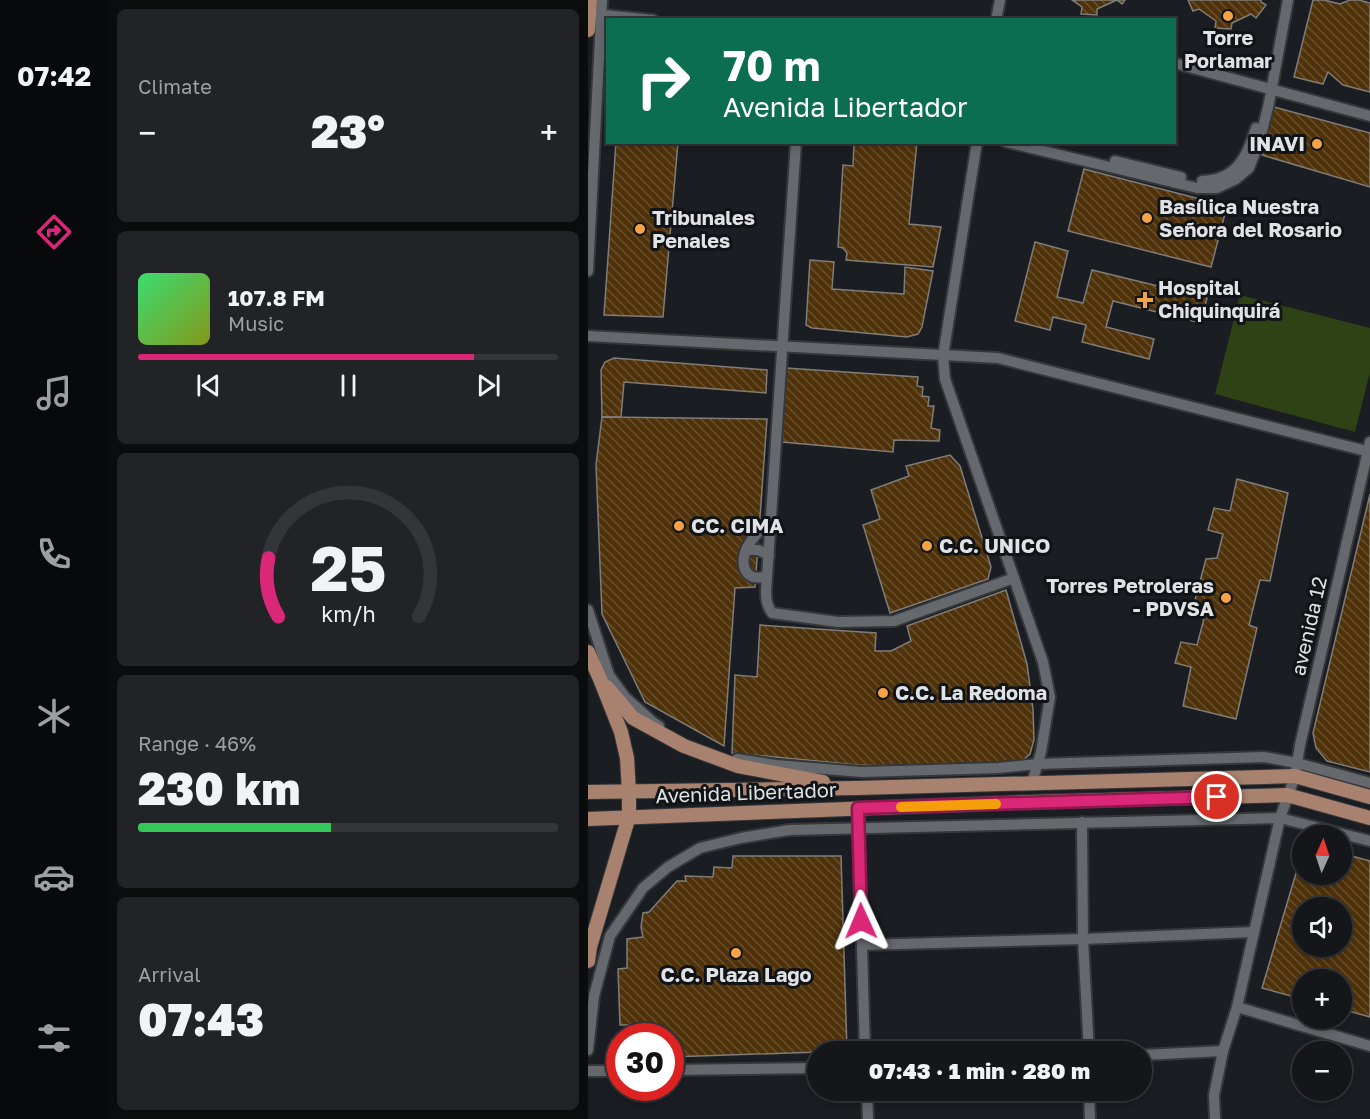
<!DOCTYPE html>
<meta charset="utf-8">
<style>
body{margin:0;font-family:"Golos Text",sans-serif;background:#212326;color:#f1f3f6;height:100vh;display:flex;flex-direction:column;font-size:22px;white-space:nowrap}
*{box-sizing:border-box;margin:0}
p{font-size:20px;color:#9d9fa2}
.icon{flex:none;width:33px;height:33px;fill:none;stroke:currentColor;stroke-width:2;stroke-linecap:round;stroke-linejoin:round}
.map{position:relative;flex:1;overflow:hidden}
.side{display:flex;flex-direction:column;gap:9px;padding:9px;background:#0b0c0e;width:480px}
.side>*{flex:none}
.hud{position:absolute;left:18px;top:18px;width:570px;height:126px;border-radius:0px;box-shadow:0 3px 9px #0003,0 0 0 2px #333538;background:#0b6e4f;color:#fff;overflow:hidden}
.needle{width:39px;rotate:3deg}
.buttons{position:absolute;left:704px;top:825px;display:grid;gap:12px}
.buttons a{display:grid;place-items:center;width:60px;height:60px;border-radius:50%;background:#141619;box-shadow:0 3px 9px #0003,0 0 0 2px #333538;font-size:30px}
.speed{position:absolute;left:18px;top:1023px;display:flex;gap:12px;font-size:30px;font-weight:700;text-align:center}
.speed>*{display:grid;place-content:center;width:78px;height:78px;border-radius:50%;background:#141619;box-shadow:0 3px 9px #0003,0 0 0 2px #333538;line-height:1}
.speed .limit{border:9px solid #d22;background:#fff;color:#111}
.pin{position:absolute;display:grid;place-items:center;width:51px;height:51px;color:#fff;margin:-26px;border:3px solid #fff;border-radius:50%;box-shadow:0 2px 6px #0007}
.me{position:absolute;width:66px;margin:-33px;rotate:359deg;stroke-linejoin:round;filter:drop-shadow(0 0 4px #0008)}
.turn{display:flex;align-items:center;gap:21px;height:126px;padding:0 18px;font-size:27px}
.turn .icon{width:78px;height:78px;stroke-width:2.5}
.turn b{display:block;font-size:42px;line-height:51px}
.big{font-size:45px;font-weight:800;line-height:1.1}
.side .card{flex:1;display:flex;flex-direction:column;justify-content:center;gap:9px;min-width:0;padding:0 21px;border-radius:9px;background:#212326}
.side .dial{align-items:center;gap:0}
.dial svg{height:156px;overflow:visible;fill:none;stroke:#333538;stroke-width:7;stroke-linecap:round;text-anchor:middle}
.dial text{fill:#f1f3f6;stroke:none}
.song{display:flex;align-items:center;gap:18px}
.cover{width:72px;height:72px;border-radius:9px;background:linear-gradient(135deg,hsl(140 70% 55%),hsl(70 70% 35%))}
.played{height:6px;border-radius:3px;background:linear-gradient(90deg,#db2777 80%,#333538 80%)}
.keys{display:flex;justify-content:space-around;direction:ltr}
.heat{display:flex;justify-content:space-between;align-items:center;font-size:33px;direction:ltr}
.charge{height:9px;border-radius:4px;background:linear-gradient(90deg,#34c759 46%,#333538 0)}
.trip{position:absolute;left:219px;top:1041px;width:345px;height:60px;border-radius:30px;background:#141619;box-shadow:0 3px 9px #0003,0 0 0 2px #333538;font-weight:800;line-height:60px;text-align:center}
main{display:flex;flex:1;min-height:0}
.dock{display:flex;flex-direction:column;width:108px;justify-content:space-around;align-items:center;background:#08090a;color:#9d9fa2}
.dock .icon{width:42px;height:42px}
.dock .active{color:#db2777}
.dock b{font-size:27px;color:#f1f3f6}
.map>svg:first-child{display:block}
.park{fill:#2f4215}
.building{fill:url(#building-back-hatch);stroke:#807c78;stroke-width:1.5;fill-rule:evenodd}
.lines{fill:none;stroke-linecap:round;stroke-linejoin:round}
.minor-casing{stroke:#36373a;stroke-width:14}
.major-casing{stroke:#36373a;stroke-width:16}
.minor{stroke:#65686c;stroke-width:10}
.major{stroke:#a8826e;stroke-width:14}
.route-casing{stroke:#8e194d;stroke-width:15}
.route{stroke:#db2777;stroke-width:10}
.slow{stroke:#f59e0b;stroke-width:10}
.poi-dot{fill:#f5a346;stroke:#111417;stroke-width:2}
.labels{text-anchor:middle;stroke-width:6;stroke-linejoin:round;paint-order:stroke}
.poi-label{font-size:20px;font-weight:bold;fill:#e1e2e5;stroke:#111417;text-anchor:start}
.street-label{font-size:20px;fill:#e1e2e5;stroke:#111417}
</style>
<main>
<nav class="dock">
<b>07:42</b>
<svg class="icon active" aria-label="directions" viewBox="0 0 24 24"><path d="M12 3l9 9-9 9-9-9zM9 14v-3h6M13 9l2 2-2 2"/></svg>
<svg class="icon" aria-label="music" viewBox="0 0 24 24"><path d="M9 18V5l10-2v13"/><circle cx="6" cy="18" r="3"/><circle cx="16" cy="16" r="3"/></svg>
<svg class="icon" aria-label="phone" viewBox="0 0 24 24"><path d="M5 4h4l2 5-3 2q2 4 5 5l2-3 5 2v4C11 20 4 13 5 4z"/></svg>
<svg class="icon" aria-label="climate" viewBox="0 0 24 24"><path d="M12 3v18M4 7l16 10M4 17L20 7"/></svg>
<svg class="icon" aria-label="car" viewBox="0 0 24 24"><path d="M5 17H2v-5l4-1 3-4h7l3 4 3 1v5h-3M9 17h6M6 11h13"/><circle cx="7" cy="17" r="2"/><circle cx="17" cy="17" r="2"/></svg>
<svg class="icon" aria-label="filters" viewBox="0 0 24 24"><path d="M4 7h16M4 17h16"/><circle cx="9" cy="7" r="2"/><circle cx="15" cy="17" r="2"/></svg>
</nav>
<section class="side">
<div class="card"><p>Climate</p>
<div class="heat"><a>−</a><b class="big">23°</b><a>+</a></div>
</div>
<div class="card">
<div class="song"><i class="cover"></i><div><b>107.8 FM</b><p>Music</p></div></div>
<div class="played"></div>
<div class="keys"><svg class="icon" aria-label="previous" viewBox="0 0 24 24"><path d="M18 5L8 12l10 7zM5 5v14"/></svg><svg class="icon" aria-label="pause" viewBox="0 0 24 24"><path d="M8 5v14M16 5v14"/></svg><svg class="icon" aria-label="next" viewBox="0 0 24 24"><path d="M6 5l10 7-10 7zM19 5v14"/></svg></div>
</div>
<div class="card dial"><svg viewBox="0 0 100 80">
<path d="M14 69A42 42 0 1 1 86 69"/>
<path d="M14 69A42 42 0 0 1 9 39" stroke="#db2777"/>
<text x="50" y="56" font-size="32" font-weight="700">25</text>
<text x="50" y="72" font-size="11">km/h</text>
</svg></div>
<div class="card"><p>Range · 46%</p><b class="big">230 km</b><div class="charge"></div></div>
<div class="card"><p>Arrival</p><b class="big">07:43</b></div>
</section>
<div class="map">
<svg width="782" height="1119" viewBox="0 0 782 1119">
<defs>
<pattern id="building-back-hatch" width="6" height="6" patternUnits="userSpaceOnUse" patternTransform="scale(1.5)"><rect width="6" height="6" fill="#4f320a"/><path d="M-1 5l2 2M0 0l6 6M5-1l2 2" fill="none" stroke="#684f2e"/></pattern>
</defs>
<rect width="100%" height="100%" fill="#1a1d21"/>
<polygon class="park" points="652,295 782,328 782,372 767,432 627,394"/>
<g class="building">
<polygon points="484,0 537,0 534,4 529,0 509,9 509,15 493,14 494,7"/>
<polygon points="600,0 673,0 673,2 678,5 668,18 663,14 644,23 643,29 627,28 628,21 611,9 605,11"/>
<polygon points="725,0 736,0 752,4 762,0 771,0 782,3 782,92 755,85 740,72 735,84 706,77"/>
<polygon points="686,107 782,133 782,187 674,155"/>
<polygon points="28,142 90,142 75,317 16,315"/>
<polygon points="266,142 329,142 321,224 353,227 345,267 258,260 259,253 255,248 250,247 255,165 265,166"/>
<polygon points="496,169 639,206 623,267 480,231"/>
<polygon points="447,242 480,251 469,297 495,303 504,270 619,298 613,323 525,301 518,327 566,339 561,359 494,342 498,325 465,317 462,330 427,321"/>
<polygon points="222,260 246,262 244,289 316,294 317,267 345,271 334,327 330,334 319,337 224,328 218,325"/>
<polygon points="26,358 179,370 178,393 36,382 33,417 14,417 13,370 17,362"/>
<polygon points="198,368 330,377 329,386 335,387 334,396 341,397 340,406 346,406 343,428 352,430 351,441 306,440 305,452 194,442"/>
<polygon points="14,417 179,419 167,587 147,588 136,746 57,702 14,614 8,465"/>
<polygon points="362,455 372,466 403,567 400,579 302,613 275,525 292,519 283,490 321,476 318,466"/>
<polygon points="649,479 700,493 682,581 672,580 661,625 669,628 648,719 595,706 603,667 587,663 593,642 609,645 616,619 603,615 618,559 629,558 635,534 620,530 626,508 642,511"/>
<polygon points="782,494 782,772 739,761 728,748 725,733"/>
<polygon points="418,590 439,664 445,709 446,740 442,754 429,765 368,768 270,765 144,753 147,675 169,677 172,625 288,633 287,651 303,651 323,641 319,626"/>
<path d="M714,853V874H753V853L782,861V1017L753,1009V980H714V999L674,988ZM714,908H753V946H714Z"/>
<polygon points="145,856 253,856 259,1051 82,1057 82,1036 56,1036 55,1025 32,1025 30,969 39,968 39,939 55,937 53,927 55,913 61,912 89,881 98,881 97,876 125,877 126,867 144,868"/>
</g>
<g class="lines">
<g class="minor-casing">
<g id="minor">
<polyline points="6,14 65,20"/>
<polyline points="408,20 412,0"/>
<polyline points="586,63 782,116"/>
<path d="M208,142L179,577C178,590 176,602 184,613L250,622L306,621L426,578"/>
<polyline points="389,142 355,356 357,379 455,662 462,697 453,752 444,783"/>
<polyline points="418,142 609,188 629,188 648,179 661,168 672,140 681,103 700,0"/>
<polyline points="527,161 593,177"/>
<path d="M614,181C648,180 659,158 668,128"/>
<polyline points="0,271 14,0"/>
<polyline points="0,336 410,358 782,452"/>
<path d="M158,551C168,548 173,550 181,556"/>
<path d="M179,577C175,577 168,578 165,577C160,575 157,571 156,566C152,548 172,530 183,518"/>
<polyline points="0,610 21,675 37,697 66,723 71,726"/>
<polyline points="149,759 188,765 274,772 411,768 449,764 676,757 709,763 782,783"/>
<polyline points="270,808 277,1052"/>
<polyline points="494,822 495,939 501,1052"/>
<polyline points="274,945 495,939 666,932"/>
<polyline points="649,1007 782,1046"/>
<polyline points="0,1050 6,996 22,936 55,888 80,867 112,848 153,838 201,830 692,818 782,841"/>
<polyline points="554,1055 635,1051"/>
<polyline points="82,1070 230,1068"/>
<polyline points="0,1071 32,1071"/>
<polyline points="279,1090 280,1119"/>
<polyline points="501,1090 502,1119"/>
<polyline points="627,1119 626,1095 635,1051 649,1007 692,818 707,776 712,745 782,442"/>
</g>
</g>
<g class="major-casing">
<g id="major">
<polyline points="0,30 2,0"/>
<polyline points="0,652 12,679 33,732 39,758 41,792 41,816 2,947 0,961"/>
<polyline points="19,687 45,718 96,746 150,766 235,782"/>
<polyline points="0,792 269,788 707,776 782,797"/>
<polyline points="0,819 443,802 699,795 782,818"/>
</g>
</g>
<use href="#minor" class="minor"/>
<use href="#major" class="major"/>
</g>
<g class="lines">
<g class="route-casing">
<polyline id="route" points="273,921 270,808 629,797"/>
</g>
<use href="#route" class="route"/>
<polyline class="slow" points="313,807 408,804"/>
</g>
<g class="poi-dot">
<circle cx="640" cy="16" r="6"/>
<circle cx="729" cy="144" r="6"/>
<circle cx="559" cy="218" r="6"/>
<circle cx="52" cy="229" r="6"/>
<path d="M554 291h6v6h6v6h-6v6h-6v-6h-6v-6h6z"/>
<circle cx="91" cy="526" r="6"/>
<circle cx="339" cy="546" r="6"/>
<circle cx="638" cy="598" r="6"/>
<circle cx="295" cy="693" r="6"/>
<circle cx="148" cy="953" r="6"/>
</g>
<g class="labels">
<g class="poi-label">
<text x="640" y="45" text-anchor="middle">Torre<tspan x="640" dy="23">Porlamar</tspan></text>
<text x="717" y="151" text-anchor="end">INAVI</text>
<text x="571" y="214">Basílica Nuestra<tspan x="571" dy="23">Señora del Rosario</tspan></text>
<text x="64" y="225">Tribunales<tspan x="64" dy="23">Penales</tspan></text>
<text x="570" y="295">Hospital<tspan x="570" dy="23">Chiquinquirá</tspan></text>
<text x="103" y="533">CC. CIMA</text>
<text x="351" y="553">C.C. UNICO</text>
<text x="626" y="593" text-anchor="end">Torres Petroleras<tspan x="626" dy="23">- PDVSA</tspan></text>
<text x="307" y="700">C.C. La Redoma</text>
<text x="148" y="982" text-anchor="middle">C.C. Plaza Lago</text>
</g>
<g class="street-label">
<text transform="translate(721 626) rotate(-77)" y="7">avenida 12</text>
<text transform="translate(158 793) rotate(-2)" y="7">Avenida Libertador</text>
</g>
</g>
</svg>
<div class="buttons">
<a><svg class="needle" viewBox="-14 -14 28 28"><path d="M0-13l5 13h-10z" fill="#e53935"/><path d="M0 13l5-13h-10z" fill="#9d9fa2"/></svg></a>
<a><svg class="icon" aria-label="sound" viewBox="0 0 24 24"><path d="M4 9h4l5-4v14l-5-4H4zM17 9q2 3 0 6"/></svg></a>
<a>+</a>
<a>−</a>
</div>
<div class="speed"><div class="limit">30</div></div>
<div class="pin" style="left:629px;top:797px;background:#d93025"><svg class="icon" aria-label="arrive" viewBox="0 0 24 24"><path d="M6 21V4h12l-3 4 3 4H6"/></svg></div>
<svg class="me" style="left:273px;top:921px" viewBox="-20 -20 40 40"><path d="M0-17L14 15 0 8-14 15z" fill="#db2777" stroke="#fff" stroke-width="4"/></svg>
<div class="trip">07:43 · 1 min · 280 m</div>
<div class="hud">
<div class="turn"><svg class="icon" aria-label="right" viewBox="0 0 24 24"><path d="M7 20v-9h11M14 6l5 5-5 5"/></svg><div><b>70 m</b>Avenida Libertador</div></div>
</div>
</div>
</main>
